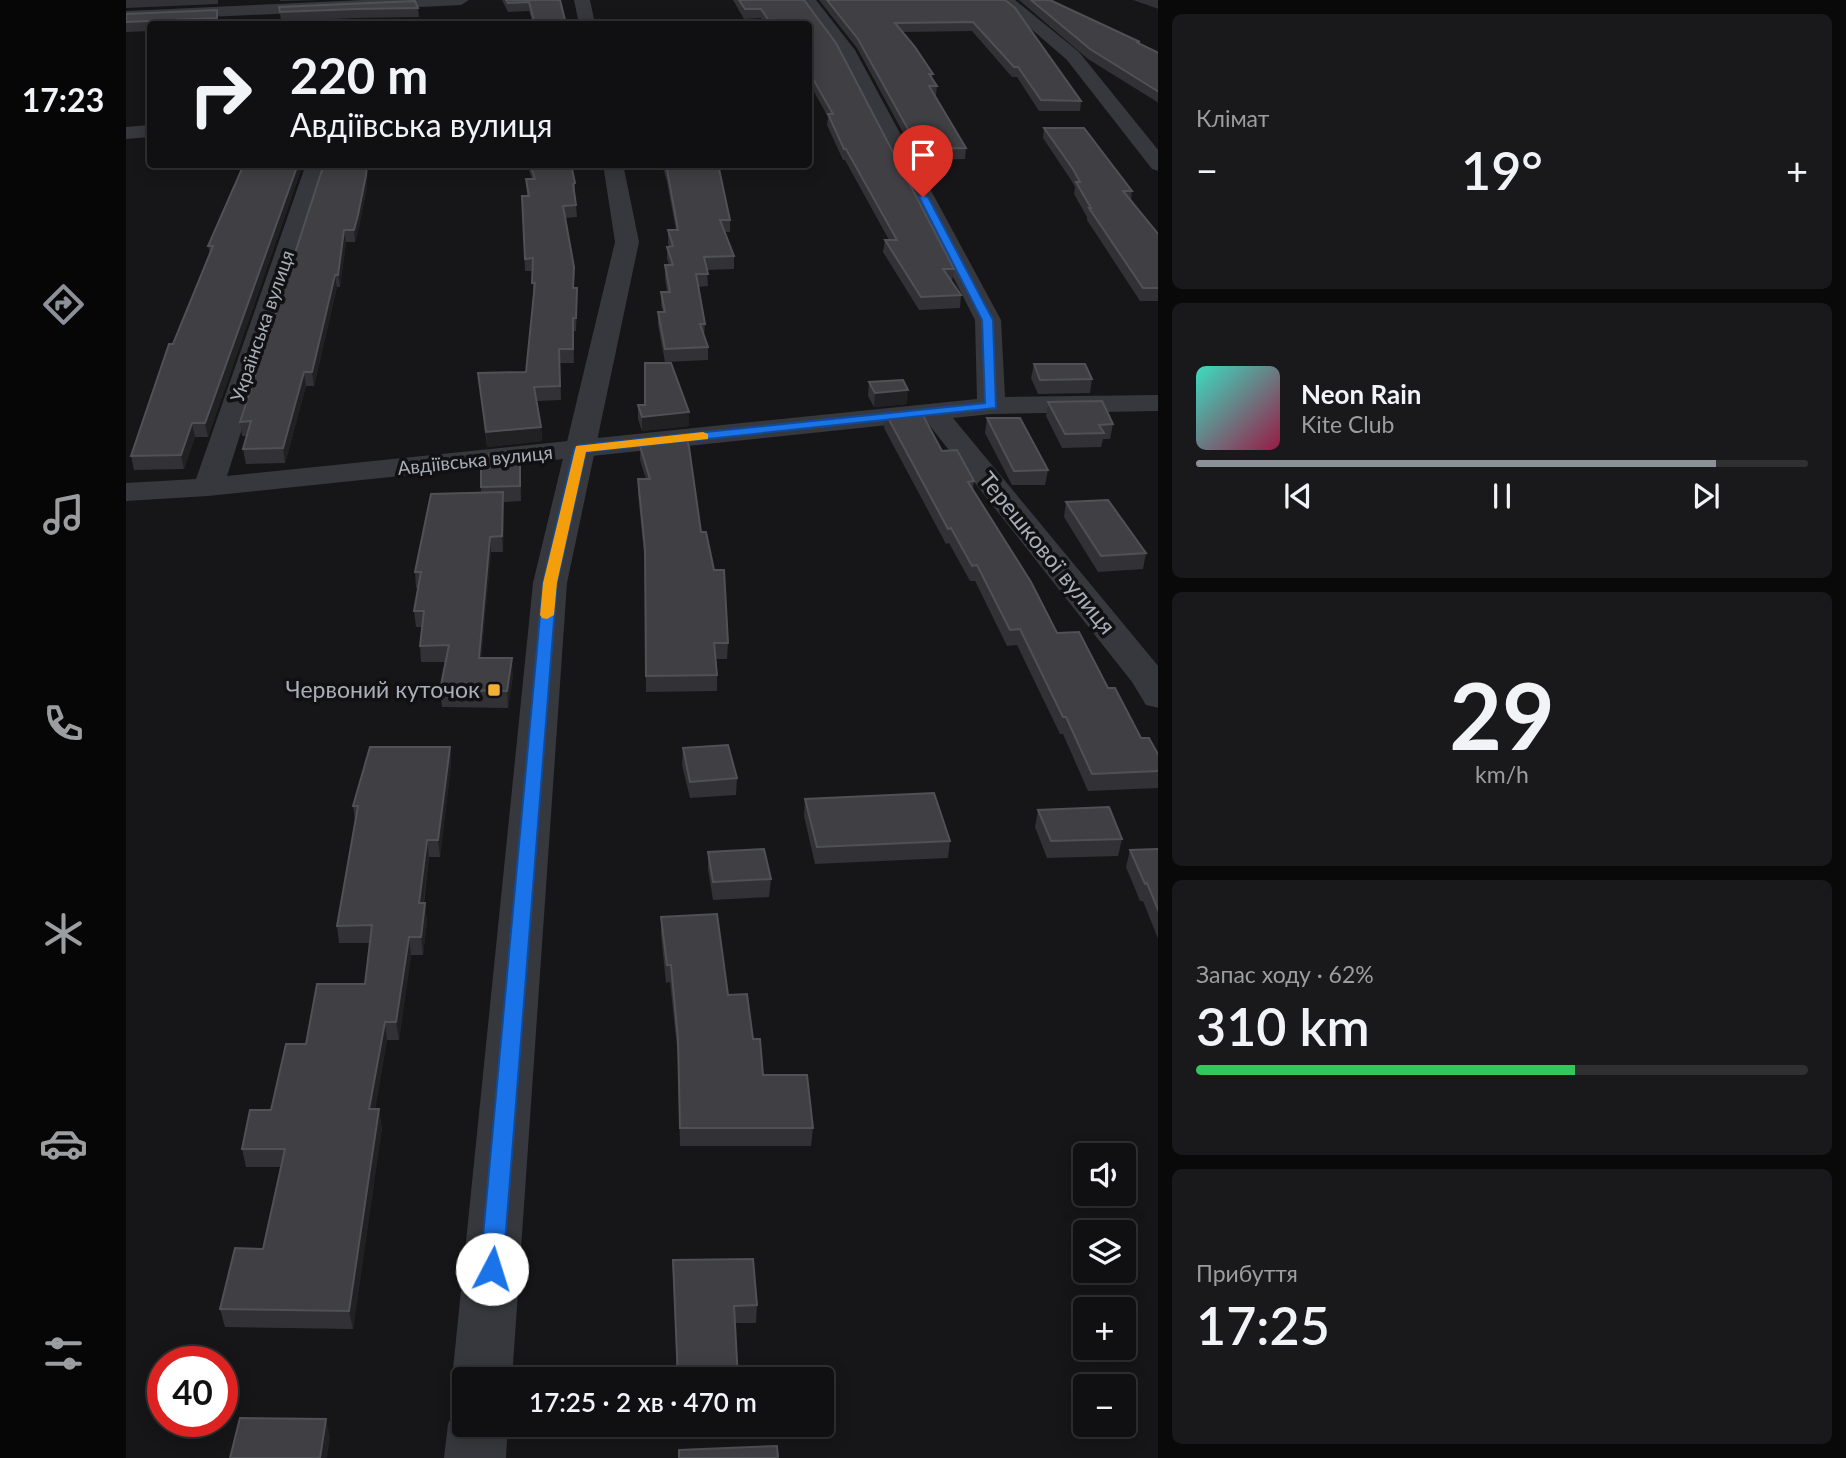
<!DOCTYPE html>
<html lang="uk">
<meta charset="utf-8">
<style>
body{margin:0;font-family:Lato,sans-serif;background:#19191b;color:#f1f3f6;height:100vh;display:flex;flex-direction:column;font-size:26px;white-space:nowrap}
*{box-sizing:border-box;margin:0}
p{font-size:23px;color:#9c9d9f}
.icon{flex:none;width:38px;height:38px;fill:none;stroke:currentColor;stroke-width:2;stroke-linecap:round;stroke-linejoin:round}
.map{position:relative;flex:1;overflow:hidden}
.panel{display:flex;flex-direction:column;gap:14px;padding:14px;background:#09090a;width:688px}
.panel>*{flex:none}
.guide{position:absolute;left:21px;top:21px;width:665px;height:147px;border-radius:7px;box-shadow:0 4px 18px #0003,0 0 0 2px #303032;background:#101012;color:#f1f3f6;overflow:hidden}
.tools{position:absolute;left:947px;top:1143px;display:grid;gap:14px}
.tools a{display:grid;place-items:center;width:63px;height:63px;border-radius:7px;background:#101012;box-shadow:0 4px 18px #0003,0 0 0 2px #303032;font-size:35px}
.speed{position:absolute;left:21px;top:1346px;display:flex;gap:14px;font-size:35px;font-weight:700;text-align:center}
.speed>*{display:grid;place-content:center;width:91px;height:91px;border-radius:50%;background:#101012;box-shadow:0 4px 18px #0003,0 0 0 2px #303032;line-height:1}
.speed .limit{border:10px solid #d22;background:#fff;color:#111}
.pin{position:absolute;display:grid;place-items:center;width:60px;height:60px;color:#fff;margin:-72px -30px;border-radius:50% 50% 50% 0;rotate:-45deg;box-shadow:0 0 7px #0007}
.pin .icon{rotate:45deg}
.me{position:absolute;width:77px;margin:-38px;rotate:5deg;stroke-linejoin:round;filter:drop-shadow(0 0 5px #0008)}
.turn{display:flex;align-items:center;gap:24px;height:147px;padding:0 28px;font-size:32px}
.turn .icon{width:91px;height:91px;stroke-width:2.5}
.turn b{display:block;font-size:49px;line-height:60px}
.big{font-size:52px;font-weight:600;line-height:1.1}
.panel .widget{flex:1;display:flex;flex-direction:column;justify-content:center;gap:10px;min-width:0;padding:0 24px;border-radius:10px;background:#19191b}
.panel .dial{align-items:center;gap:0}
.dial b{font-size:91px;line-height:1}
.song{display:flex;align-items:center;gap:21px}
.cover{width:84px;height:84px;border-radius:10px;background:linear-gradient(135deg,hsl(170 70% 55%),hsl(340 70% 35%))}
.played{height:7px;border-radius:4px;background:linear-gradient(90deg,#8c9099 85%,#303032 85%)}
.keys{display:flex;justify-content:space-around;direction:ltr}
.heat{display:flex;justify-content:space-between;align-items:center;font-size:38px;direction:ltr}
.charge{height:10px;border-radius:5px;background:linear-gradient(90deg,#34c759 62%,#303032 0)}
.trip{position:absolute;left:326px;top:1367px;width:382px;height:70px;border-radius:7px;background:#101012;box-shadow:0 4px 18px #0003,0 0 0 2px #303032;font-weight:600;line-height:70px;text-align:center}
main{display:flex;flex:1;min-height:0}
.dock{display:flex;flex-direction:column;width:126px;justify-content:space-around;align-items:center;background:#060607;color:#9c9d9f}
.dock .icon{width:49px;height:49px}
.dock .current{color:#8c9099}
.dock b{font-size:32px;color:#f1f3f6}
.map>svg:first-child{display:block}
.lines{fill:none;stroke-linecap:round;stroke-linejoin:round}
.minor{fill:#37383d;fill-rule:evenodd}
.tertiary{fill:#37383d;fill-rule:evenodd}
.wall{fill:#323236}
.shaded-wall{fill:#212124}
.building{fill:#3f3f44;stroke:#4f5156;stroke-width:2}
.route{fill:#1a73e8;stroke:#114b97;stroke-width:2}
.slow{fill:#f59e0b}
.poi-dot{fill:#f2b134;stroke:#111113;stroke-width:2.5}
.labels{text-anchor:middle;stroke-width:7;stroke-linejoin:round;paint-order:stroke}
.far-street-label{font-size:19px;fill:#a8adb8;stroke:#111113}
.street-label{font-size:23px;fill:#a8adb8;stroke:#111113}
.poi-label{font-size:23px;fill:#a8adb8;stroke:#111113;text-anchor:end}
</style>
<main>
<nav class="dock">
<b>17:23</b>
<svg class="icon current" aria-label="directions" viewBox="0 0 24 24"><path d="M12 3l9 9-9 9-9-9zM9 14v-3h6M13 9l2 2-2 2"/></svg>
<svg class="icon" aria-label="music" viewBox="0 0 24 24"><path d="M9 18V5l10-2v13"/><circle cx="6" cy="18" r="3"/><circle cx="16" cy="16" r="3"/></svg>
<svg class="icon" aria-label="phone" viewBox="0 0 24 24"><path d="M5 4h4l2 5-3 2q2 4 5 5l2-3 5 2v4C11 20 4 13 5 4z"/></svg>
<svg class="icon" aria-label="climate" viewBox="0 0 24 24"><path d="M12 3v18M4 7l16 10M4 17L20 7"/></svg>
<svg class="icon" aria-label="car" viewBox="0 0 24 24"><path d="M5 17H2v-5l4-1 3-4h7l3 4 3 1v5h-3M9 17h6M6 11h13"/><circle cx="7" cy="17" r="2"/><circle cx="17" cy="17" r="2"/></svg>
<svg class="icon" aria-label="filters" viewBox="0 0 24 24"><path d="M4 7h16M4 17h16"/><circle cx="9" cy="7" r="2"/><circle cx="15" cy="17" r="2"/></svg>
</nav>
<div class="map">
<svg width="1033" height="1458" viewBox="0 0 1033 1458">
<rect width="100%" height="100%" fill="#161618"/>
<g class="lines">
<g class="minor">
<polygon points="237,0 343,0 335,5 0,21 0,11"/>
<polygon points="674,0 690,0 729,50 875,320 879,397 1033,395 1033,411 865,414 827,418 1033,667 1033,708 1020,705 1006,682 800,421 82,496 0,501 0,483 70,479 180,164 200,164 101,476 851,399 849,320 712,51"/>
<polygon points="872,0 889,0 953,52 1033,151 1033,171 1026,169 941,60"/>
<polygon points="24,125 24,137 0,139 0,127"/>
</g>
<g class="tertiary">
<polygon points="448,0 464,0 469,24 453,24"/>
<polygon points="477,164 497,164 513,242 441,583 386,1379 338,1379 338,1399 326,1379 407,583 489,242"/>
<polygon points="338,1401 338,1424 382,1424 380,1458 318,1458 322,1424 331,1404"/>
</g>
</g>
<g class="wall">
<polygon points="0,0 92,0 92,4 0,8"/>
<polygon points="154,0 196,0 154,1"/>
<polygon points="376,0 434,0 440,24 407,24 403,11 382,12"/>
<polygon points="607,0 678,0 828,269 826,281 835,295 834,308 793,310 757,252 759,240 763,240 719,160 717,160 701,125 702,117 682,81 682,24 639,24 635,18 618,19"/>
<polygon points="693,0 879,0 955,101 954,111 913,111 891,77 886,77 846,31 777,32 807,74 806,78 811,86 810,96 809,96 840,148 839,159 792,160 731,48"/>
<polygon points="893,0 924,0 1014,42 1014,44 1033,53 1033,103 962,59"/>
<polygon points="1007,0 1033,0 1033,9"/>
<polygon points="153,7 292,8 293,17 231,18 155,21"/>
<polygon points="91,10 92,24 24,24 24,31 0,32 0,14"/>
<polygon points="918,128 1006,191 1005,201 1033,235 1033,301 1014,301 961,220 961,217 948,194 949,187 945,180 917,138"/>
<polygon points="118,164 177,164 82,437 69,437 58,469 8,470 5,456 47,344 84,253 82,246"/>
<polygon points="401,164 445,164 449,183 449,195 451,217 439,218 448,288 451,301 450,331 447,331 448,363 434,363 435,400 411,401 415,427 416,441 361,447 352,373 400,372 408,296 407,296 407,271 399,271 396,196 401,196 400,179 406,179"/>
<polygon points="536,164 592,164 604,220 604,232 599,232 608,256 608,269 581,270 582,286 572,287 579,324 578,336 582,347 582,360 539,362 532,325 532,312 537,312 535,305 535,292 541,292 539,278 539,265 543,265 541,259 541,247 543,246 542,243 542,230 550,230 541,182"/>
<polygon points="241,186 233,227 229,242 220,242 214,287 211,287 188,386 180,386 159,463 120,464 117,449 121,436 116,436 114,422"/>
<polygon points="908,364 966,379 964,393 912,394 905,378"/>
<polygon points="743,382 781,404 748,407 742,396"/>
<polygon points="922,402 987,424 984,439 977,439 975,447 936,448 920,416"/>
<polygon points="512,405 519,405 563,412 563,426 516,431 512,419"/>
<polygon points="760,414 816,451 848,481 847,489 931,633 982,688 1015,738 1033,756 1033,788 962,791 937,734 934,734 891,645 881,646 849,581 844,581 823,543 820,544 758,428"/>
<polygon points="861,418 922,470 919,485 886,485 859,433"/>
<polygon points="523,438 575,532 602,643 601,659 590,659 591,675 591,691 520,692 519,564 512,494 512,479 520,479 514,460 514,446 523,445"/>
<polygon points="394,451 395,501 378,502 377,552 365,552 355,658 387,675 382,708 316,707 314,690 320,662 295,662 294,646 296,627 290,627 288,611 292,588 290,588 289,572 355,492 355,487 363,459"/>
<polygon points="940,502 1020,553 1017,569 972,572 938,517"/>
<polygon points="324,747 325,764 314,857 303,857 298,903 301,921 297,955 285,955 273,1040 261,1040 249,1109 256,1127 227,1329 99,1327 94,1309 137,1249 155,1167 120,1167 116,1149 145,1110 180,1044 239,984 244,943 213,943 211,926 229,821 227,806"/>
<polygon points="557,748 611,778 610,795 564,798 556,765"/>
<polygon points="679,799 824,841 822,858 689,864 678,816"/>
<polygon points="912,810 996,839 992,856 921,858 909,827"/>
<polygon points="1033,849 1033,941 1017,901 1014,901 1000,867 1004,850"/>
<polygon points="582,852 645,879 643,897 587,900 582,869"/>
<polygon points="535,917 602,995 627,1039 637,1075 687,1128 685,1146 554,1146 552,1057 544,982 540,983 535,934"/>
<polygon points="547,1260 631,1305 630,1323 609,1323 612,1379 551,1379"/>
</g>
<g class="shaded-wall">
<polygon points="172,164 177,164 82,437 79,423"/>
<polygon points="241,164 242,164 241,186 233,227 229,242 228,230"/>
<polygon points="218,230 220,242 214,287 212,275"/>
<polygon points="209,275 211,287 188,386 186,372"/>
<polygon points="178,372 180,386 159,463 157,448"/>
<polygon points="782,390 781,404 748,407 749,393"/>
<polygon points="563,412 563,426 516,431 516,417"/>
<polygon points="66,423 69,437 58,469 55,455"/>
<polygon points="415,427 416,441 361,447 360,432"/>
<polygon points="377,492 378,506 377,552 376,536"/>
<polygon points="364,537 365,552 354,674 353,658"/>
<polygon points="386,658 387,675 382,708 381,691"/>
<polygon points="324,747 325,764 314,857 312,840"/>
<polygon points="301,840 303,857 295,921 293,903"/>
<polygon points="299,903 301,921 297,955 295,937"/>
<polygon points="283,937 285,955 273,1040 270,1022"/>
<polygon points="259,1022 261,1040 246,1127 243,1109"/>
<polygon points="253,1109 256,1127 227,1329 223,1311"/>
<polygon points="200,1419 204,1437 201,1458 194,1458"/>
</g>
<g class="building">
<polygon points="380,0 434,0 440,24 409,24 403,2 382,3"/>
<polygon points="613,0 678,0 710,43 828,269 817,269 835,295 795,297 759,240 771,240 720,149 718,149 702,114 707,114 682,70 682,24 645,24 635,9 619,9"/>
<polygon points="701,0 879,0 889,8 955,101 915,100 892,67 888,67 847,22 769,23 789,47 807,74 803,74 811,86 803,86 840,148 793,149 732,39"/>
<polygon points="905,0 924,0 1014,42 1010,42 1033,53 1033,92 964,49"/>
<polygon points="289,1 292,8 230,9 154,12 153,7"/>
<polygon points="91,10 91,18 0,22 0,14"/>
<polygon points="918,128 958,128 1006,191 997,191 1033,235 1033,288 1017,288 963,208 965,208 950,182 954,182 947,169"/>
<polygon points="118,164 172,164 79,423 66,423 55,455 5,456 43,344 47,344 87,246 82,246"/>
<polygon points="198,164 241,164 240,175 232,215 228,230 218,230 212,275 209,275 186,372 178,372 157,448 117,449 125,421 114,422"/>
<polygon points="404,164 445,164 449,183 447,184 450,205 437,206 448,267 447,288 451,288 450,318 447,318 447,349 433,349 434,386 408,387 415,427 360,432 352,373 400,372 409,283 406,283 407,258 399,259 396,196 403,196 400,179 409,179"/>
<polygon points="540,164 592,164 604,220 594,220 608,256 578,257 582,274 570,274 579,324 574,324 582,347 539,349 532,312 539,312 535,292 544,292 539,265 547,265 541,247 547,246 542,230 552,230"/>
<polygon points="519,363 545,363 563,412 516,417 512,405 519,405"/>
<polygon points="908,364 959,364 966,379 914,380"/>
<polygon points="777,380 782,390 749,393 743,382"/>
<polygon points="976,401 987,424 973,425 978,433 939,434 922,402"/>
<polygon points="794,410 816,451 831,450 848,481 842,482 905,582 931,633 953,632 982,688 989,688 1015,738 1023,738 1033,756 1033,771 966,774 940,717 937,717 894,629 884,630 851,565 846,566 825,528 822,529 760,414"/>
<polygon points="861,418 894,418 922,470 888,471"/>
<polygon points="559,434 563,447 575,532 580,532 588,570 598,570 602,643 588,643 591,675 520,676 519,549 512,479 524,479 514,446 526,445 523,438"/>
<polygon points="394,451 394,486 355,487 355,460 363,459 363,455"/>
<polygon points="377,492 376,536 364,537 353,658 386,658 381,691 314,690 323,645 294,646 298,611 288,611 295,572 289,572 305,494"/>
<polygon points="982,500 1020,553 975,556 940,502"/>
<polygon points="602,745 611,778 564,782 557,748"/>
<polygon points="244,747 324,747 312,840 301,840 293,903 299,903 295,937 283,937 270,1022 259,1022 243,1109 253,1109 223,1311 94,1309 109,1248 137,1249 159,1149 116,1149 124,1110 145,1110 160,1044 180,1044 191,984 239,984 246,925 211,926 232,806 227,806"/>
<polygon points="808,793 824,841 691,847 679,799"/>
<polygon points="983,807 996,839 925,841 912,810"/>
<polygon points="638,849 645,879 587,882 582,852"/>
<polygon points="1033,849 1033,912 1021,883 1019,884 1004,850"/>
<polygon points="591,914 602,995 621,994 627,1039 634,1039 637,1075 681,1075 687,1128 554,1128 552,1039 545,965 541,965 535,917"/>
<polygon points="627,1259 631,1305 608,1306 612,1379 552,1379 547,1260"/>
<polygon points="114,1418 200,1419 194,1458 104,1458"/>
<polygon points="651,1446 652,1458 553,1458 553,1450"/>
</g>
<polygon class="route" points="797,195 802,197 867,320 870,408 460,452 431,583 377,1269 374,1276 366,1279 357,1276 354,1269 417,583 448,449 454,445 859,403 856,320 793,197"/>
<polygon class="slow" points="577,432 582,434 582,439 460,452 431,583 428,615 421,619 416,618 414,615 417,583 450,446"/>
<rect class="poi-dot" x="361" y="683" width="14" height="14" rx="3.5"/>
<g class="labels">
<g class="far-street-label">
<text transform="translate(136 326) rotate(-71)" y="7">Українська вулиця</text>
<text transform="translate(349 460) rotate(-6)" y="7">Авдіївська вулиця</text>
</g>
<g class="street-label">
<text transform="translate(921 553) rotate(51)" y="8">Терешкової вулиця</text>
</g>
<g class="poi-label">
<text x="354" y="698">Червоний куточок</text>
</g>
</g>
</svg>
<div class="tools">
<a><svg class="icon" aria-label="sound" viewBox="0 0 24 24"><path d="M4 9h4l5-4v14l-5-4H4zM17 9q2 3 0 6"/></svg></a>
<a><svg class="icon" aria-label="layers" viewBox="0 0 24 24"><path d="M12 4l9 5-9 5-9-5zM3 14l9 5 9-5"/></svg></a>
<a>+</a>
<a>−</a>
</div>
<div class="speed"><div class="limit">40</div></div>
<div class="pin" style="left:797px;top:197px;background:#d93025"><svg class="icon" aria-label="arrive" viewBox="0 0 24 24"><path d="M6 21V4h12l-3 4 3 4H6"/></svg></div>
<svg class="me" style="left:366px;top:1269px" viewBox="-20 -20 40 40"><circle r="19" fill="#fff"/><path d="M0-13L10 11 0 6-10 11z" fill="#1a73e8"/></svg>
<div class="trip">17:25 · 2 хв · 470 m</div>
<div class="guide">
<div class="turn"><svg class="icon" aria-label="right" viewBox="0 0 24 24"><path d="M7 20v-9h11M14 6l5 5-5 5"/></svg><div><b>220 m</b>Авдіївська вулиця</div></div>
</div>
</div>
<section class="panel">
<div class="widget"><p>Клімат</p>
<div class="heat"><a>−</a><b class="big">19°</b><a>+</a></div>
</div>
<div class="widget">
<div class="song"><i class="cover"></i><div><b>Neon Rain</b><p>Kite Club</p></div></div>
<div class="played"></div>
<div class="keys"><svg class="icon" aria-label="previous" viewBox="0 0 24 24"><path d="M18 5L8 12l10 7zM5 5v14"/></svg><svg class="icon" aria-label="pause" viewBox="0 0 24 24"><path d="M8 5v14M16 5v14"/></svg><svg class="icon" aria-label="next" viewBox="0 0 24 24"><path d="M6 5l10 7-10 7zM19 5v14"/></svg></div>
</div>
<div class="widget dial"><b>29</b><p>km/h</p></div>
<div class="widget"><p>Запас ходу · 62%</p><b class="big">310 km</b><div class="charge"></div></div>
<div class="widget"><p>Прибуття</p><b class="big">17:25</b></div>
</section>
</main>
